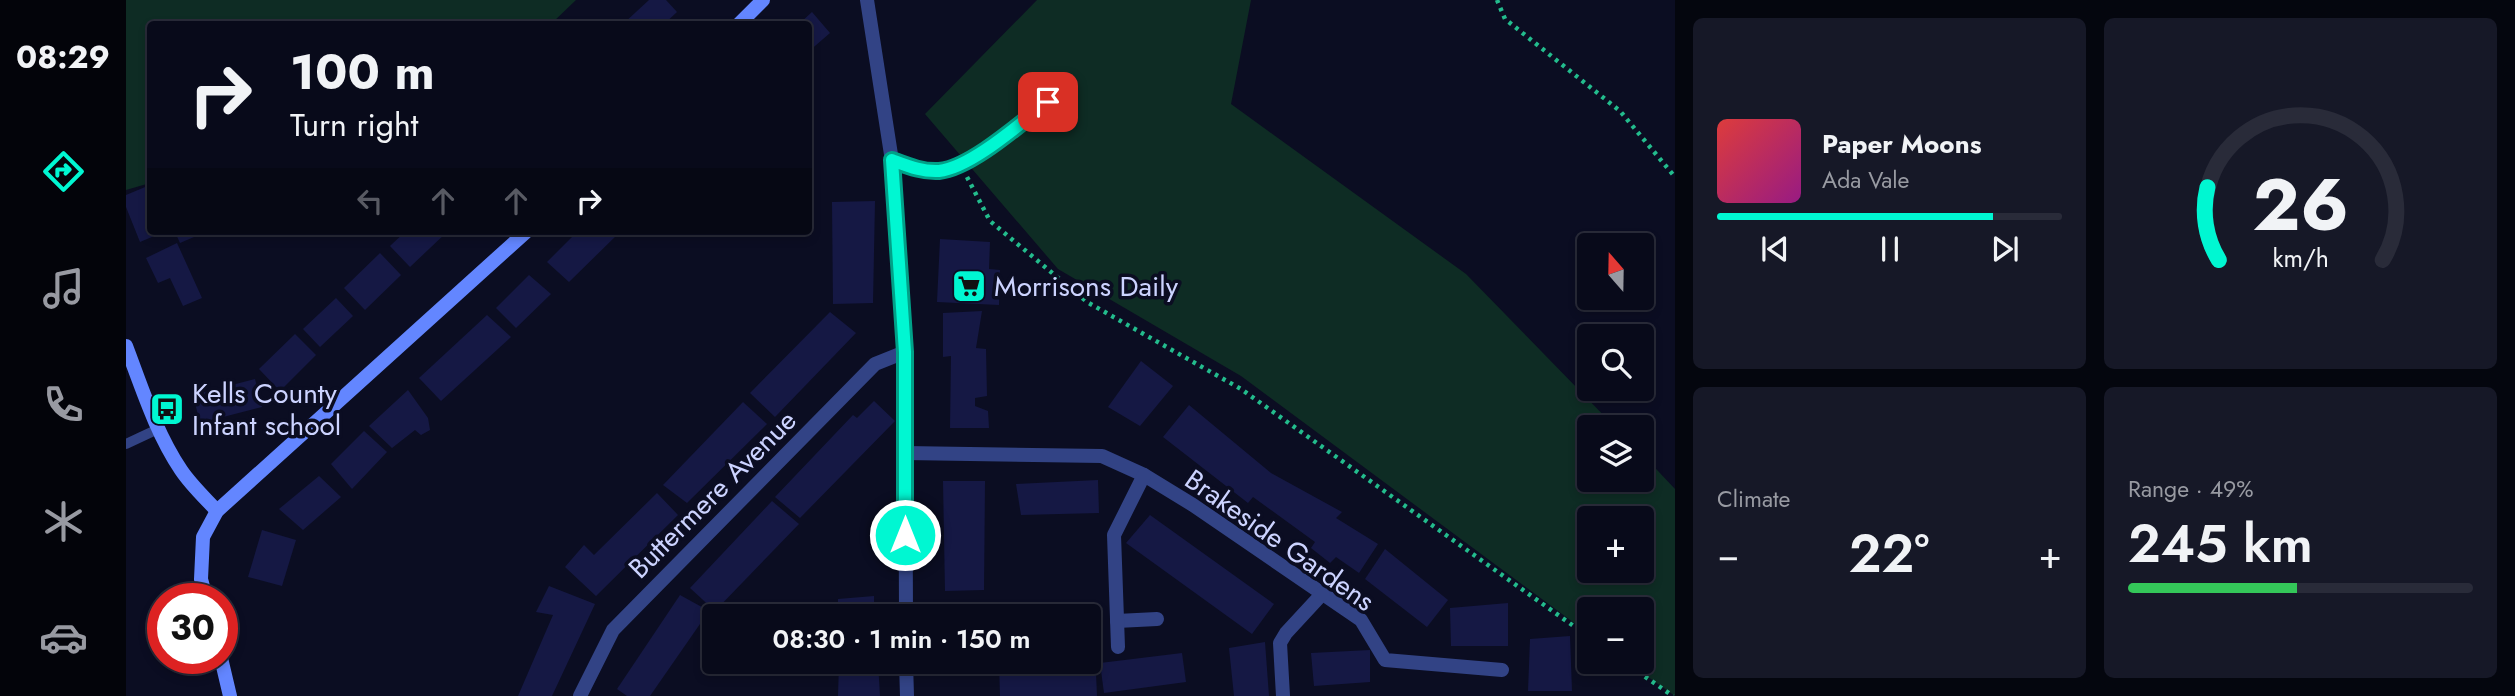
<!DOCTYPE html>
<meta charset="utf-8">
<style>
body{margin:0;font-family:Jost,sans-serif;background:#161827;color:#f1f3f6;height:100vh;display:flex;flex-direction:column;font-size:26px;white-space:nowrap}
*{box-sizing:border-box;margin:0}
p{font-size:23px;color:#989aa2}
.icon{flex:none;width:38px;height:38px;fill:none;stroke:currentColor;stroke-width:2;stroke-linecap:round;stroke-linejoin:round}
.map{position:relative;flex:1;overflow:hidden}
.sheet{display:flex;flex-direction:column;gap:18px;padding:18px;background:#04060e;width:840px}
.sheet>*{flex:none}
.banner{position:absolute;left:21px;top:21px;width:665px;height:214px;border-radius:7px;box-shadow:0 4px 10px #0003,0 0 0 2px #292b39;background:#080a1a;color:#f1f3f6;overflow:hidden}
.needle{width:46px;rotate:340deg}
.tools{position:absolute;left:1451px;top:233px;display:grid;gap:14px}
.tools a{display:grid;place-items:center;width:77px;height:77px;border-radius:7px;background:#080a1a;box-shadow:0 4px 10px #0003,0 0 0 2px #292b39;font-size:35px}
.speed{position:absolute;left:21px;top:583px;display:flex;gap:14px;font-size:35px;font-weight:700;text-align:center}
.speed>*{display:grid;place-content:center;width:91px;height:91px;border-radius:50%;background:#080a1a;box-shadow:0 4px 10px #0003,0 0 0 2px #292b39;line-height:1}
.speed .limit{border:10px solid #d22;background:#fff;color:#111}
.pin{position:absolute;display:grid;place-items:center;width:60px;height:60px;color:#fff;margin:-30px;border-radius:14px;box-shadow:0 4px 10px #0006}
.me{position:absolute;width:77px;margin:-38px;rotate:0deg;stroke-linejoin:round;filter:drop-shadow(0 0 5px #0008)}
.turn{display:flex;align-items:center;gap:24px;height:147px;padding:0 28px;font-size:32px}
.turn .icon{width:91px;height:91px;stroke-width:2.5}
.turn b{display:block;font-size:49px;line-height:60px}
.lanes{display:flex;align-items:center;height:66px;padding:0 28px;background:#0003;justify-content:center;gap:35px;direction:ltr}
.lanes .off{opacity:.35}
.big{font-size:52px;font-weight:600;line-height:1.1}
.sheet .tile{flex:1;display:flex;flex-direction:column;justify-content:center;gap:10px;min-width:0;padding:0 24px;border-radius:10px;background:#161827}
.sheet .dial{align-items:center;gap:0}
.dial svg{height:182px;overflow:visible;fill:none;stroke:#292b39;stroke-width:7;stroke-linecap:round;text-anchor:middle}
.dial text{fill:#f1f3f6;stroke:none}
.song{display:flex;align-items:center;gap:21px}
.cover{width:84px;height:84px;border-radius:10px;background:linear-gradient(135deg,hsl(0 70% 55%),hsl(310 70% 35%))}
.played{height:7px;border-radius:4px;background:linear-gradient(90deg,#00f7d2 80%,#292b39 80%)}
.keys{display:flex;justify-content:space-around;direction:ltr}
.heat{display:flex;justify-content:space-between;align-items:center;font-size:38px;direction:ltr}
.charge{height:10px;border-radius:5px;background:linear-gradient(90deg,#34c759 49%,#292b39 0)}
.sheet .tiles{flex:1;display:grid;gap:18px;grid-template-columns:repeat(2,1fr)}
.trip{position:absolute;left:576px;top:604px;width:399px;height:70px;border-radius:7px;background:#080a1a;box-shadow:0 4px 10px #0003,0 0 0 2px #292b39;font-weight:600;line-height:70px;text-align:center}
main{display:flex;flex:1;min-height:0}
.tabs{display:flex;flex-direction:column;width:126px;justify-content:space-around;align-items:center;background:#03040a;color:#989aa2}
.tabs .icon{width:49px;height:49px}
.tabs .active{color:#00f7d2}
.tabs b{font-size:32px;color:#f1f3f6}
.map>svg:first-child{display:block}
.green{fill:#0e2c24;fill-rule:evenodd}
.building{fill:#151844}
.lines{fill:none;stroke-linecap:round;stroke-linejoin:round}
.path{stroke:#23bc8d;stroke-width:4.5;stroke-dasharray:3.5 5;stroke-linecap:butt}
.lane{stroke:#324385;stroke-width:10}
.street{stroke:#324385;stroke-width:14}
.secondary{stroke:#6386ff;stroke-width:14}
.route-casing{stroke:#00a188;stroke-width:18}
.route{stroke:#00f7d2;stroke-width:12}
.labels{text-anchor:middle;stroke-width:7;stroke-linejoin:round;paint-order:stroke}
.poi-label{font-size:28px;fill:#ccd3ff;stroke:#0b0d22;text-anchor:start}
.street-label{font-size:28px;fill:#ccd3ff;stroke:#0b0d22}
</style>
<main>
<nav class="tabs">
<b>08:29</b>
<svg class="icon active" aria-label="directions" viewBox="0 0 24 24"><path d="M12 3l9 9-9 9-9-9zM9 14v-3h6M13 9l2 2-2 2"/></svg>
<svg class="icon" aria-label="music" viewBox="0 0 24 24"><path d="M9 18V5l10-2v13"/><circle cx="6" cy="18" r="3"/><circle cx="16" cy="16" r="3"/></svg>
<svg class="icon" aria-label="phone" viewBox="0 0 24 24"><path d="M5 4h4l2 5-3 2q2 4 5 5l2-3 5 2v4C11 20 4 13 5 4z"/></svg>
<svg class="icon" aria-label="climate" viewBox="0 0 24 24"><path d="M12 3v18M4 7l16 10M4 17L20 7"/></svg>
<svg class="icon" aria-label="car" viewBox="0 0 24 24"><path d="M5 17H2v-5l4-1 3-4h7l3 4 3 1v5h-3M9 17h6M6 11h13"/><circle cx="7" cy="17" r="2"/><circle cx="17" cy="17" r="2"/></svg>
</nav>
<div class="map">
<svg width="1549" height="696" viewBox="0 0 1549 696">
<rect width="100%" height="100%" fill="#0b0d22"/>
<g class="green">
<polygon points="0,0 450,0 425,24 24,24 24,183 0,190"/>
<path d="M911,0H1125L1105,104L1340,274L1489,427H1463V480H1516V454L1549,489V696L1501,662H1516V609H1463V634L1115,376L932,269L799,114ZM1463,518H1516V570H1463Z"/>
</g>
<g class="building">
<polygon points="523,0 540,0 551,12 538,24 497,24"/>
<polygon points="686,12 704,33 682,52 682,24 673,24"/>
<polygon points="24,185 24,231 40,231 14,242 0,207 0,195"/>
<polygon points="749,201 747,303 707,304 706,202"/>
<polygon points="53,231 74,231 75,234 54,243 49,232"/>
<polygon points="280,231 322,231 284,267 264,246"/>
<polygon points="452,231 495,231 443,282 421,262"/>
<polygon points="814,239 864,242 863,269 874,270 873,305 811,302"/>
<polygon points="51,243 76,298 57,306 44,278 32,283 20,258"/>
<polygon points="254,253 275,275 239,310 218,288"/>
<polygon points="403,275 425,294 390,328 370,308"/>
<polygon points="210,298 227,316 194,347 177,329"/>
<polygon points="856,311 850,348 860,349 861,396 849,398 849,406 862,411 863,428 824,428 825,356 817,357 817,313"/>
<polygon points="704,312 730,333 649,417 624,393"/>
<polygon points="361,315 385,337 315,401 293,378"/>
<polygon points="169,334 190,355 154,391 133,369"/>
<polygon points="1015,361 1047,386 1014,426 982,407"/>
<polygon points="129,379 136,407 74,423 67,395"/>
<polygon points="282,390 302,418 304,430 295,435 289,430 266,448 243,426"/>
<polygon points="748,401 769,421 674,518 649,497 727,415 731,418"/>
<polygon points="617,402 641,424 561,503 537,485"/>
<polygon points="1063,405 1145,473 1216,512 1210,518 1252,544 1233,573 1210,557 1204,563 1185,548 1189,542 1127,497 1122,503 1037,437"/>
<polygon points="238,431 261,452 226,489 205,464"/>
<polygon points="193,476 215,497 177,530 153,509"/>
<polygon points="972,480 973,513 895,515 890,484"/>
<polygon points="817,481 859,481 858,590 819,591"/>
<polygon points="531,493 552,515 470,596 439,567 458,545 468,555"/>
<polygon points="646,501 673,524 589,611 564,588"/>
<polygon points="1024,515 1148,604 1126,634 1000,543"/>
<polygon points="136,530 170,540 156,586 122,577"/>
<polygon points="1259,549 1322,600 1301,627 1239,579"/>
<polygon points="423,586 469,604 426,696 392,696 427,615 410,612"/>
<polygon points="554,595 583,611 524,696 501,696 491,689"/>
<polygon points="748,596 748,616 712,616 712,599"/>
<polygon points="820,602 849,603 848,616 820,616"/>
<polygon points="1382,603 1382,646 1325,646 1324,608"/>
<polygon points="1444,636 1446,691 1402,691 1404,639"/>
<polygon points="1139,642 1143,696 1108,696 1103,648"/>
<polygon points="962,650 969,650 971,696 874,696 873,662 962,662"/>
<polygon points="1244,650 1244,682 1188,686 1185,653"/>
<polygon points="1056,653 1060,682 978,693 974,663"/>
<polygon points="752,662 754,696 712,696 713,663"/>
</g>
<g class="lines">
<g class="path">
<polyline points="1371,0 1379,19 1494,111 1549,177"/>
<polyline points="841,177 864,221 961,302 1115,389 1463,637"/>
<polyline points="1498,662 1547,696"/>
</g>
<g class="lane">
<path d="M766,161C782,166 796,172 813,171C845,168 896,122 922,102"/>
<polyline points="0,444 32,429"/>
</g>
<g class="street">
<polyline points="741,0 766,161 779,352 780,616"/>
<polyline points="779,453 976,456 1018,475 1067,505 1235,620 1259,660 1376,670"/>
<polyline points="991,621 1031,619"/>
<polyline points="992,647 988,535 1018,475"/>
<polyline points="780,662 781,696"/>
<polyline points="454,696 487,630 749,364 779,352"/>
<polyline points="1157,696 1154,643 1160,633 1197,593"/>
</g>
<g class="secondary">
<polyline points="613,24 637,0"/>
<path d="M0,346C16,388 30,433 55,470C65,485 79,498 91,511"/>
<polyline points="80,598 75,579 77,537 91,511 401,231"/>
<polyline points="95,658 104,696"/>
</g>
</g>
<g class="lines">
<g class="route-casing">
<path id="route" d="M779,535V352L766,160C782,166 796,172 813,171C845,168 896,122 922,102"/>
</g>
<use href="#route" class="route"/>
</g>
<defs>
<g id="supermarket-square" transform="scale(1.75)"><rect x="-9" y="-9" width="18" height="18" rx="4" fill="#00f7d2" stroke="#0b0d22"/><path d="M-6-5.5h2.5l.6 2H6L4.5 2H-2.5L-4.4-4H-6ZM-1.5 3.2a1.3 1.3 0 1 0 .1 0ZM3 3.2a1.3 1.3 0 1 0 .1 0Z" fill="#111"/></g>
<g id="bus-square" transform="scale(1.75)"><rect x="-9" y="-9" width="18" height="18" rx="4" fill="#00f7d2" stroke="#0b0d22"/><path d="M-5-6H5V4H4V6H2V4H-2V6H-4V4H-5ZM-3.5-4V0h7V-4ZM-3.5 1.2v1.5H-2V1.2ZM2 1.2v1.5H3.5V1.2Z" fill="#111"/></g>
</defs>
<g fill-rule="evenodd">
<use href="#supermarket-square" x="843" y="286"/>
<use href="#bus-square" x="41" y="409"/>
</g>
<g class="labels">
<g class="poi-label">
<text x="868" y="296">Morrisons Daily</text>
<text x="66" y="403">Kells County<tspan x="66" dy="32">Infant school</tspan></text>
</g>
<g class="street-label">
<text transform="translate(586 494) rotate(-45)" y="10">Buttermere Avenue</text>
<text transform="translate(1154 540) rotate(35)" y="10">Brakeside Gardens</text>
</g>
</g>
</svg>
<div class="tools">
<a><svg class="needle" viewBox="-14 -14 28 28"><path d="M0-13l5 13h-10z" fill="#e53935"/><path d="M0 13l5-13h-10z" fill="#989aa2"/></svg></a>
<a><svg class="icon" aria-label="search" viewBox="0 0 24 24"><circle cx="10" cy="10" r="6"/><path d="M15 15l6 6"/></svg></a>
<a><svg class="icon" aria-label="layers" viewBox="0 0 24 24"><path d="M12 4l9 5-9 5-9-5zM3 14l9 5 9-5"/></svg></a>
<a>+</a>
<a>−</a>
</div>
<div class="speed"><div class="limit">30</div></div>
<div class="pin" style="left:922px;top:102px;background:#d93025"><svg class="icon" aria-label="arrive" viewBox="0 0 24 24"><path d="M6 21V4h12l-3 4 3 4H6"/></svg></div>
<svg class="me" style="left:779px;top:535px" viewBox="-20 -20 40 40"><circle r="17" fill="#00f7d2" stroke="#fff" stroke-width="3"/><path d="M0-11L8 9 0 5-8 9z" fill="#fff"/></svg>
<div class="trip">08:30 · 1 min · 150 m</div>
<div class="banner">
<div class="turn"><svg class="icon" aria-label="right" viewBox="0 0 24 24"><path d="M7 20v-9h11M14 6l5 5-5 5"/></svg><div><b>100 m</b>Turn right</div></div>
<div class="lanes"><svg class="icon off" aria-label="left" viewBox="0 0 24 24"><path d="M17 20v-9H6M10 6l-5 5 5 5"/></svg><svg class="icon off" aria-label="ahead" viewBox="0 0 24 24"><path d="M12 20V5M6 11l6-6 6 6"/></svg><svg class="icon off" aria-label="ahead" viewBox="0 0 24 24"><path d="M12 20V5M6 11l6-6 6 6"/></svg><svg class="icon" aria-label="right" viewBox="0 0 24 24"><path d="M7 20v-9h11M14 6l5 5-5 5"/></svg></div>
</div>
</div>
<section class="sheet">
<div class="tiles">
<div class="tile">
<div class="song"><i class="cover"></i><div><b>Paper Moons</b><p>Ada Vale</p></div></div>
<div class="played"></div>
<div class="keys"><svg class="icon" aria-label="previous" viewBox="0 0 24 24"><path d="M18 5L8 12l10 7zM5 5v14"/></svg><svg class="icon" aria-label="pause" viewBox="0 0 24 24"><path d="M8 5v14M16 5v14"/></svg><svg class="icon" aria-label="next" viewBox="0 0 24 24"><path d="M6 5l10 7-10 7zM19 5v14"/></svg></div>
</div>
<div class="tile dial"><svg viewBox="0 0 100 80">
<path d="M14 69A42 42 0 1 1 86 69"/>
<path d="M14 69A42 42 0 0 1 9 37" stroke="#00f7d2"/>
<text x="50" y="56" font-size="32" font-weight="700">26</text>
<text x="50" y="72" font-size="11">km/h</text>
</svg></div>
<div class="tile"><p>Climate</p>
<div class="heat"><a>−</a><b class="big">22°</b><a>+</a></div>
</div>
<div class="tile"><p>Range · 49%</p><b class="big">245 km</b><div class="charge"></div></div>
</div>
</section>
</main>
